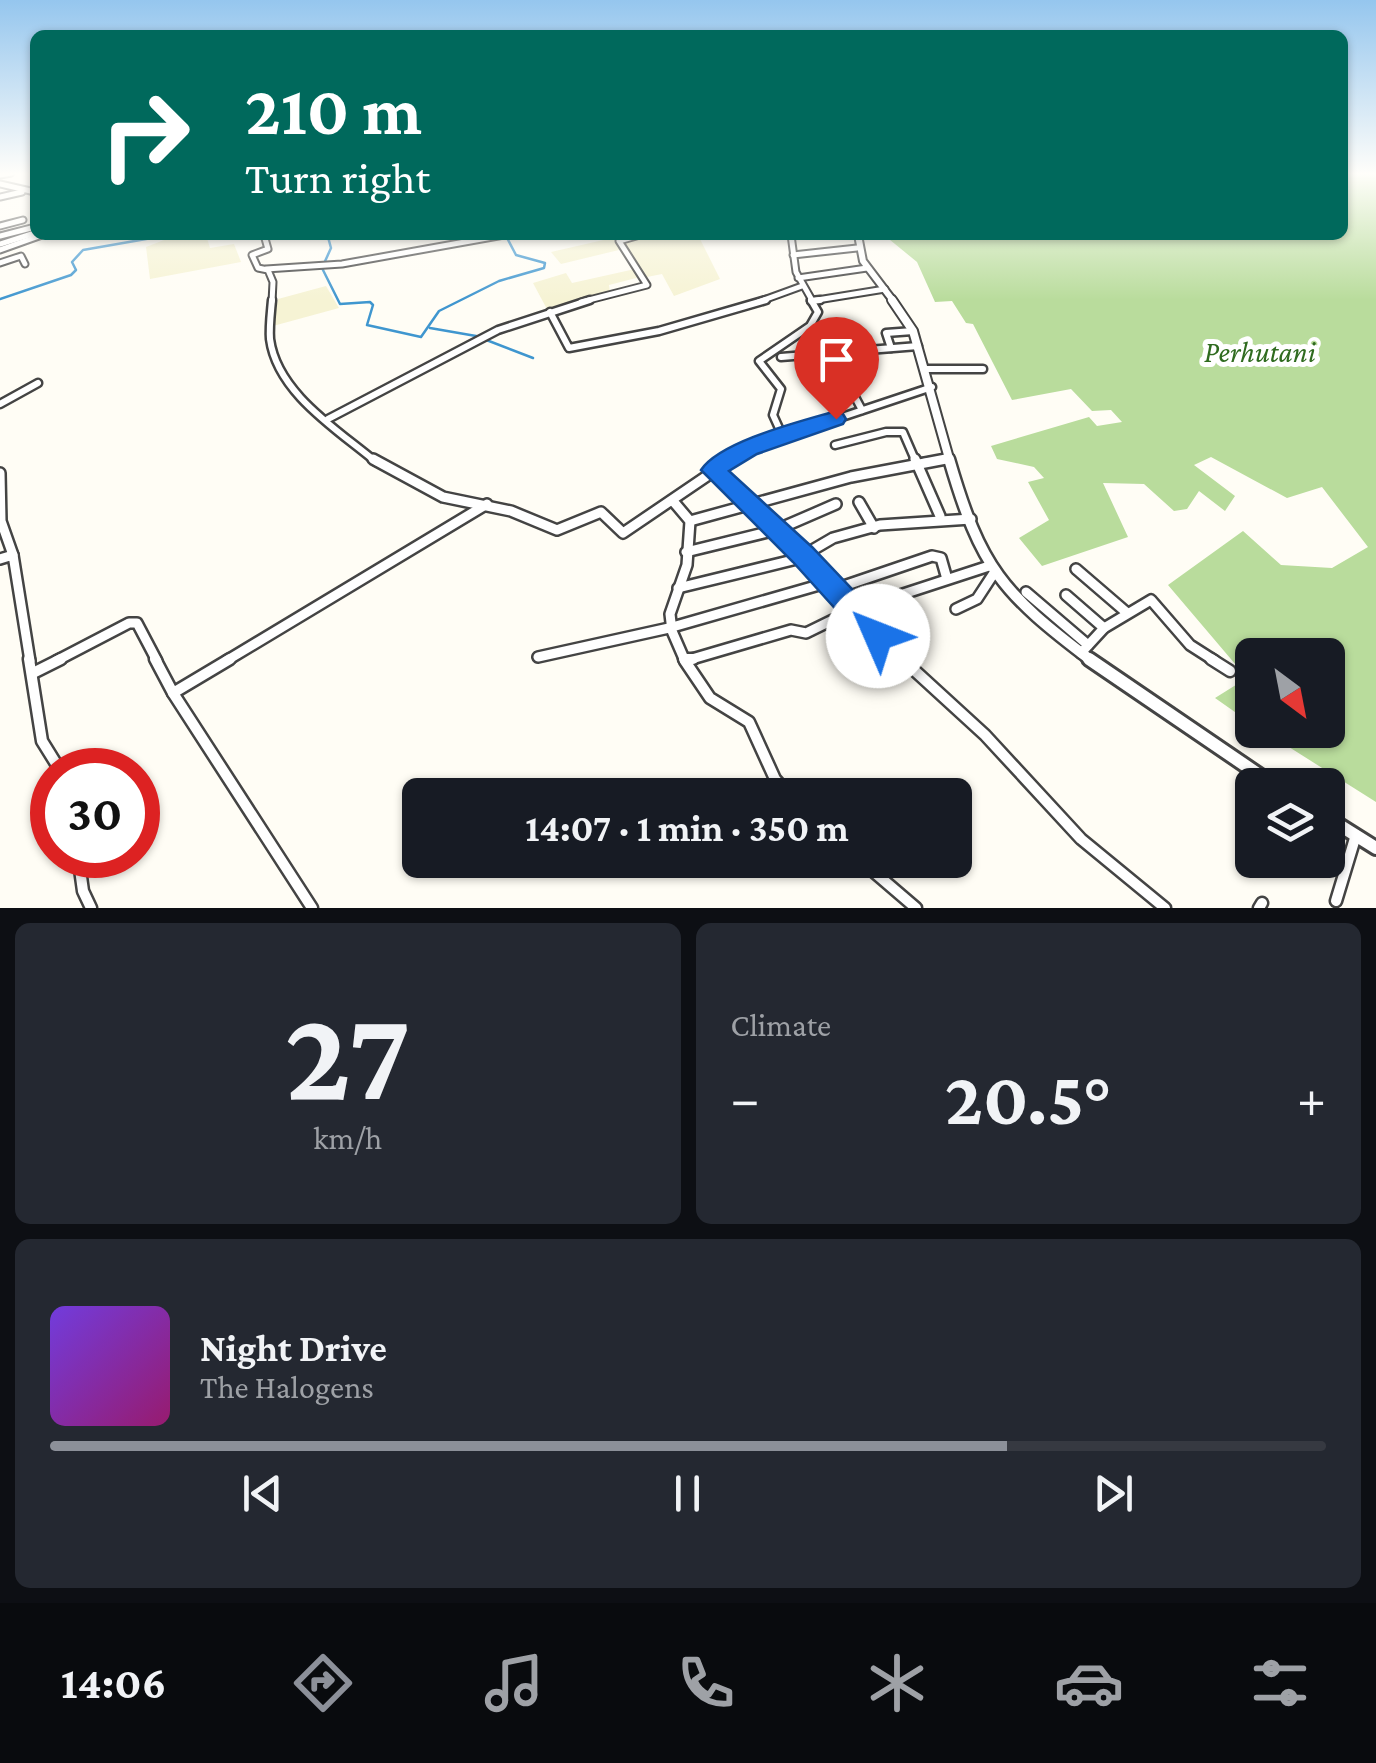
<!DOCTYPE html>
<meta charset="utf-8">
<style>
body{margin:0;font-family:"Crimson Pro",serif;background:#242831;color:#f1f3f6;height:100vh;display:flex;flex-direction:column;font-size:38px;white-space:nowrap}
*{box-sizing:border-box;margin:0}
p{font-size:32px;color:#9ea1a6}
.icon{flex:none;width:55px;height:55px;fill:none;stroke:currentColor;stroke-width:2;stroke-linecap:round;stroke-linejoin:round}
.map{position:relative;height:908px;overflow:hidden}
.drawer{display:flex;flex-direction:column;gap:15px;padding:15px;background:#0d0f14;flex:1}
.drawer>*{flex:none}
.guide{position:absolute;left:30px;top:30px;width:1318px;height:210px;border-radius:15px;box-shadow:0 2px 8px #0004;background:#00695c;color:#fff;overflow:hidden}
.needle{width:65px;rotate:148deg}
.fabs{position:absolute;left:1235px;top:638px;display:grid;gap:20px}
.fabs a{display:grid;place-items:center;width:110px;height:110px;border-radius:15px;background:#171b24;box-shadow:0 2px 8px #0004;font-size:50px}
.speed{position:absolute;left:30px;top:748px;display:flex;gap:20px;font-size:50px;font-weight:700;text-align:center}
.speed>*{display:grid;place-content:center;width:130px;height:130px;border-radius:50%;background:#171b24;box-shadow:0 2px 8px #0004;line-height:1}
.speed .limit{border:15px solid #d22;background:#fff;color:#111}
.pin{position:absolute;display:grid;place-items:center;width:85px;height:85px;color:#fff;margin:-102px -42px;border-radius:50% 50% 50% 0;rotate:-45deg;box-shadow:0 0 10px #0007}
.pin .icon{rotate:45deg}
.me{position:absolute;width:110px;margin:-55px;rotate:314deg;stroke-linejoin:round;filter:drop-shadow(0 0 8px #0008)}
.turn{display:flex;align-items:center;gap:35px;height:210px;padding:0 50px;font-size:45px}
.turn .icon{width:130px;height:130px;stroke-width:2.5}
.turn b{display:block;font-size:70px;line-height:85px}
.big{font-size:75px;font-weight:700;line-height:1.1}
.drawer .card{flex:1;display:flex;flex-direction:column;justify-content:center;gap:15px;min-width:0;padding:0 35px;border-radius:15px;background:#242831}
.drawer .dial{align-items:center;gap:0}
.dial b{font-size:130px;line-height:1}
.song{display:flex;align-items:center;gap:30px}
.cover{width:120px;height:120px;border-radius:15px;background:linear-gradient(135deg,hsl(260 70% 55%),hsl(320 70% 35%))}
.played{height:10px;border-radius:5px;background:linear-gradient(90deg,#8c9099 75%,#363941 75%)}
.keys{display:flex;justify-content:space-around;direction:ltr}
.heat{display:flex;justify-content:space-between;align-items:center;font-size:55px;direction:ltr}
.drawer .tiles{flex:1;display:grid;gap:15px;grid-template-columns:1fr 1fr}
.card:last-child{grid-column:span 2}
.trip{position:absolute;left:402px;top:778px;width:570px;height:100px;border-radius:15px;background:#171b24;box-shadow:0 2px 8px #0004;font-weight:700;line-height:100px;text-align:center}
.dock{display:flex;height:160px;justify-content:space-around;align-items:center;background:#090b0e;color:#9ea1a6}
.dock .icon{width:70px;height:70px}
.dock .on{color:#8c9099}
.dock b{font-size:45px;color:#f1f3f6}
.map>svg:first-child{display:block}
.farmland{fill:#f6f3d4}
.forest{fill:#b9dc9c}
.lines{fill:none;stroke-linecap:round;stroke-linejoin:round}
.stream{stroke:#3f96cf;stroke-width:2.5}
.minor-far3-casing{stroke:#444;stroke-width:9}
.minor-far2-casing{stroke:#444;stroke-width:11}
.minor-far1-casing{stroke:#444;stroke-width:14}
.minor-casing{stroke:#444;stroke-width:15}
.tertiary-far3-casing{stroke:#444;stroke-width:10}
.tertiary-far2-casing{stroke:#444;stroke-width:12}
.tertiary-far1-casing{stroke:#444;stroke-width:15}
.tertiary-casing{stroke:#444;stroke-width:18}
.minor-far3{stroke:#fff;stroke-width:5}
.minor-far2{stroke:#fff;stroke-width:6}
.minor-far1{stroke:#fff;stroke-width:9}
.minor{stroke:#fff;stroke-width:10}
.tertiary-far3{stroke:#fff;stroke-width:6}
.tertiary-far2{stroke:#fff;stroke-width:8}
.tertiary-far1{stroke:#fff;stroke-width:10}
.tertiary{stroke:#fff;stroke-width:12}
.route{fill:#1a73e8;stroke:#114b97;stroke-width:2.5}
.labels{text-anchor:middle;stroke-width:10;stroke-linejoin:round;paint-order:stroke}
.park-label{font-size:30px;font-style:italic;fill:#2f6b1f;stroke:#fff}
</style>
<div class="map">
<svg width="1376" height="908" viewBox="0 0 1376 908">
<rect width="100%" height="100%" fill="#fffdf5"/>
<g class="farmland">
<polygon points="177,235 206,235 210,248 234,244 241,262 150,279 146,247"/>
<polygon points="647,235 698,235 720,279 674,296 662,274 647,277 623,243"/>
<polygon points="612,238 623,249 561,264 551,252"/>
<polygon points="635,269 640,277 609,285 610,292 548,311 533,283 566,273 572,283"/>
<polygon points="326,286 339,308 273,326 278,299"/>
</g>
<polygon class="forest" points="1343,173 1376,173 1376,802 1262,730 1328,730 1328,655 1252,655 1252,724 1215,698 1247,678 1168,585 1243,531 1281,565 1332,568 1368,547 1322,487 1287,498 1211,457 1194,465 1235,496 1225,511 1199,491 1187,509 1174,511 1144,484 1103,483 1128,537 1042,566 1019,538 1049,520 1028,482 1044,478 1034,467 997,459 991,446 1089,417 1097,426 1122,422 1111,410 1092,411 1071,389 1012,400 973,324 966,323 952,301 935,302 917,262 884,235 1342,235"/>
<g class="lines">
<g class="stream">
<polyline points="290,235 328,237 331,248 322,268 340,304 370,302 373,305 367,325 421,337 439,311 499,281 544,268 545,263 516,255 506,236"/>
<polyline points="0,299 71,275 76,270 72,262 83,250 169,235"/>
<polyline points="430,328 476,336 533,358"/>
</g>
<g class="minor-far3-casing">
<g id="minor-far3">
<polyline points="0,175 11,173"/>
<polyline points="0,184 35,192"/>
<polyline points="0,197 22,192"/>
<polyline points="0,226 23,220"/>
<polyline points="264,235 268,249 252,255 258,268 268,270 273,282 272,302"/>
<polyline points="791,235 796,272 813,302"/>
<polyline points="0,236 35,227"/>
<polyline points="0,244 35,233"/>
<polyline points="0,250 42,235"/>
<polyline points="793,255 857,248"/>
<polyline points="0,263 21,256 25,264"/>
<polyline points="266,269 342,264 504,235"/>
<polyline points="798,278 867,268"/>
<polyline points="811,301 885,289"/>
<polyline points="581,302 647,285 619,241 640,235"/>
<polyline points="758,302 802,286"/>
</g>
</g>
<g class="minor-far2-casing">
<g id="minor-far2">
<path d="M272,300C271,312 269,327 270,339C277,393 338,430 376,462"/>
<polyline points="811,301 820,300"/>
<polyline points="550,312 569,348 659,331 766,300"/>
<polyline points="891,348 886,333 913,331"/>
<polyline points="781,357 918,346"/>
<polyline points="835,360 862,410"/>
<polyline points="926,369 983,369"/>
<polyline points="0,404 38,383"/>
<polyline points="328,419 498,330 590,300"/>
<polyline points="783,437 773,415 781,389 759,361 810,326 818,312 811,300"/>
<polyline points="835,445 886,432 903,432 916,462"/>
<polyline points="728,462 749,448 932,387"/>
<polyline points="923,462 950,459"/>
</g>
</g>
<g class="minor-far1-casing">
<g id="minor-far1">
<polyline points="373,459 443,497 511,511 557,530 601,512 623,533 732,459"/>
<polyline points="915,459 940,516"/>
<polyline points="713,470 802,554 851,611 905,661"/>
<polyline points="0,473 1,521 13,555"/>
<polyline points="673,501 690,521 687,565 670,614 672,631 685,661 791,630 806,633 851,611 989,566"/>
<polyline points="859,502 874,528"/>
<polyline points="690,521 851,477 946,459"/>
<polyline points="686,552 776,530 836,504"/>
<polyline points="0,559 13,555 30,661"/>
<polyline points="1076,569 1126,612"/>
<polyline points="678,588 797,559 833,538 880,525 971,519"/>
<polyline points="832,590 932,556 941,558 947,579"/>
<polyline points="1026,592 1088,645"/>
<polyline points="1066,595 1104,628"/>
<polyline points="956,609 977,599 994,573"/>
<polyline points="1081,653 1104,628 1151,600 1190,645 1215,661"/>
<polyline points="538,657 669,628 826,583"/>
<polyline points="56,661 129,623 137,623 157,661"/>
<polyline points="226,661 487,504"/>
</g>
</g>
<g class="minor-casing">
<g id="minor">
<polyline points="29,659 42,741 60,770"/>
<polyline points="155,659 173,693 312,908"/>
<polyline points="684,659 693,659"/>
<polyline points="902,659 985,735 1081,839 1165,908"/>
<polyline points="1211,659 1230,671"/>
<polyline points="685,661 710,698 749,722 775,779 789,795"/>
<polyline points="33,673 61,659"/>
<polyline points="173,693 230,659"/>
<polyline points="78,855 83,891 91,908"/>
<polyline points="860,860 916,908"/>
<polyline points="1336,901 1356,835"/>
<polyline points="1259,908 1262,903"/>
</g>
</g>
<g class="tertiary-far3-casing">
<polyline id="tertiary-far3" points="858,235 863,261 894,302"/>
</g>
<g class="tertiary-far2-casing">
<polyline id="tertiary-far2" points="892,300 913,331 950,462"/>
</g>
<g class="tertiary-far1-casing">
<path id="tertiary-far1" d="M949,459C981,569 1002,593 1092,661"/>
</g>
<g class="tertiary-casing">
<g id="tertiary">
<polyline points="1089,659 1274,785"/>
<polyline points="1328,818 1376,848"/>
</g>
</g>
<use href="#minor-far3" class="minor-far3"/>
<use href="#minor-far2" class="minor-far2"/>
<use href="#minor-far1" class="minor-far1"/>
<use href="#minor" class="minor"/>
<use href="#tertiary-far3" class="tertiary-far3"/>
<use href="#tertiary-far2" class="tertiary-far2"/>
<use href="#tertiary-far1" class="tertiary-far1"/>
<use href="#tertiary" class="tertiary"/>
</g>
<linearGradient id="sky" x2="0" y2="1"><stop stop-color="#95c6ee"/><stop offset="0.58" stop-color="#fffefa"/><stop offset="1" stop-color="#fffefa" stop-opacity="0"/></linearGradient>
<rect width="1376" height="300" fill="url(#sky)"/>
<path class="route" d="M836,411L843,414L846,419L843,424L757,454L729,471L812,547L888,627L892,636L888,645L878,649L868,645L793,562L701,470C720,441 802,421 836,411Z"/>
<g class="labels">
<g class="park-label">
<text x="1260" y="362">Perhutani</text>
</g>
</g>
</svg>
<div class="fabs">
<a><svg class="needle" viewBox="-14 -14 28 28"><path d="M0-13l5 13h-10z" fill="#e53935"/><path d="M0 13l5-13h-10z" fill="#9ea1a6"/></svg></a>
<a><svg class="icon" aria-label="layers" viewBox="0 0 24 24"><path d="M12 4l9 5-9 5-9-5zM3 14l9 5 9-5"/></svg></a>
</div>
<div class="speed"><div class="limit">30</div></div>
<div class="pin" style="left:836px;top:419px;background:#d93025"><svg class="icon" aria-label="arrive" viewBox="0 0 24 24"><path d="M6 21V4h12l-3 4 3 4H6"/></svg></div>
<svg class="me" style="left:878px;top:636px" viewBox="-20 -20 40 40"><circle r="19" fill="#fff"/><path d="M0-13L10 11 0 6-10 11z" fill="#1a73e8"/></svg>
<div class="trip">14:07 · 1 min · 350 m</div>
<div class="guide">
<div class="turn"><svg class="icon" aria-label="right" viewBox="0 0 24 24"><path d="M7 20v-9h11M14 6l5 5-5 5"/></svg><div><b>210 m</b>Turn right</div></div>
</div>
</div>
<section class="drawer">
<div class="tiles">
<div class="card dial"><b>27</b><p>km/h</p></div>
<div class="card"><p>Climate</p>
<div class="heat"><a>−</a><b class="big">20.5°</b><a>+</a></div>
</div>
<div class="card">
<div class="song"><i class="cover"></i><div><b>Night Drive</b><p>The Halogens</p></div></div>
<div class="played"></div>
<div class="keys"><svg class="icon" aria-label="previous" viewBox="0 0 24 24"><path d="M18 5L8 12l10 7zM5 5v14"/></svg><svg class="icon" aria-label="pause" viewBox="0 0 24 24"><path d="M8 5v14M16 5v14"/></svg><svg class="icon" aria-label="next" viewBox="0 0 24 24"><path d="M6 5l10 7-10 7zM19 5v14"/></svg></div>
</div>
</div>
</section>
<nav class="dock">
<b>14:06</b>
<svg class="icon on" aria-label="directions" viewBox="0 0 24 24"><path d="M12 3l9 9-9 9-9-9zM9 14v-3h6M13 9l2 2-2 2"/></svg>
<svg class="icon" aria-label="music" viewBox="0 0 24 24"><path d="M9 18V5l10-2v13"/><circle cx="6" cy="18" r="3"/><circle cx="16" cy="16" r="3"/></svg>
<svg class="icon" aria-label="phone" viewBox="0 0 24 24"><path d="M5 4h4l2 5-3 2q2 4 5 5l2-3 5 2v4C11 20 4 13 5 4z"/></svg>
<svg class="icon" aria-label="climate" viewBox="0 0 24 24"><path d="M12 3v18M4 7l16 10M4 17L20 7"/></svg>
<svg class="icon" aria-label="car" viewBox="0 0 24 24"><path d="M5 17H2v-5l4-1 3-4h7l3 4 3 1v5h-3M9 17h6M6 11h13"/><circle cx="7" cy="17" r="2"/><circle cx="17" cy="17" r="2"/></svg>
<svg class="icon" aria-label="filters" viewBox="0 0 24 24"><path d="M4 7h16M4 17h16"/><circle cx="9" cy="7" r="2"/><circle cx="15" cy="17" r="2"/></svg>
</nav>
